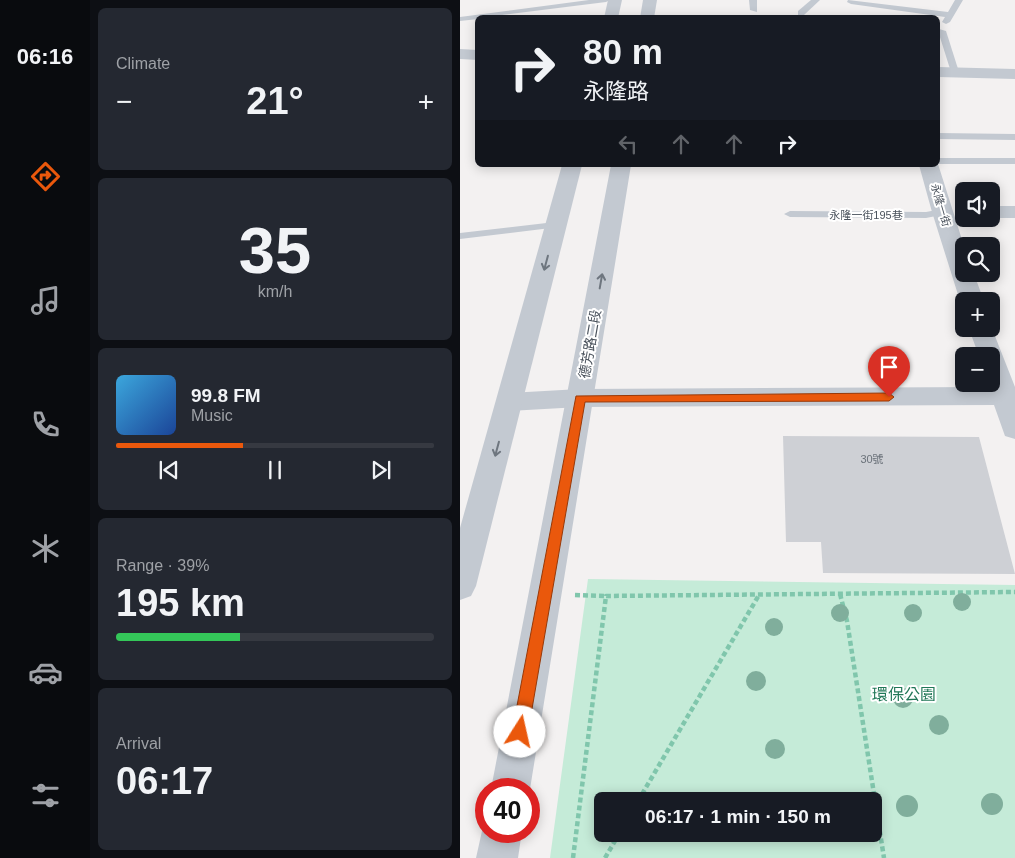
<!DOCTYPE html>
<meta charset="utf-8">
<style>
body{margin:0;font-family:Helvetica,"Noto Sans TC",sans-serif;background:#242831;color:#f1f3f6;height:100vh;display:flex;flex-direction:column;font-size:19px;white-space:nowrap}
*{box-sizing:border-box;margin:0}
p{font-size:16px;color:#9ea1a6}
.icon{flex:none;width:28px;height:28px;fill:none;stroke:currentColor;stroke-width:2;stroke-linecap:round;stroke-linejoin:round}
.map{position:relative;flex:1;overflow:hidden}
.panel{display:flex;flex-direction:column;gap:8px;padding:8px;background:#0d0f14;width:370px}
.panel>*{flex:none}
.top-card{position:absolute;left:15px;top:15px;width:465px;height:152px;border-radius:8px;box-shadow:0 2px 12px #0003;background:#171b24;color:#f1f3f6;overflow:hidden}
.fabs{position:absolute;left:495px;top:182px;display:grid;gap:10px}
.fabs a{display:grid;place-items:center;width:45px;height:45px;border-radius:8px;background:#171b24;box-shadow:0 2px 12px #0003;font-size:25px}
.speed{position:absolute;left:15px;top:778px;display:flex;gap:10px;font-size:25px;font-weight:700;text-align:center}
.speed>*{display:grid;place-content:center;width:65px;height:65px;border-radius:50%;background:#171b24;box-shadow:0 2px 12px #0003;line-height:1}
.speed .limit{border:8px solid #d22;background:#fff;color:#111}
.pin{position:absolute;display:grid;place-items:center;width:42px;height:42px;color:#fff;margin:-51px -21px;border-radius:50% 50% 50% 0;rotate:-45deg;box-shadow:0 0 5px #0007}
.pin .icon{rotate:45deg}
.me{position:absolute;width:55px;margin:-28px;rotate:10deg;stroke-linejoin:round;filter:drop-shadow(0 0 4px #0008)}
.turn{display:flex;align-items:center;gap:18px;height:105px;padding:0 25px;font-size:22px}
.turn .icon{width:65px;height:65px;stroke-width:2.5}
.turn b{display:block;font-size:35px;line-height:42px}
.lanes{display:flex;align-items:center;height:48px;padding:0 25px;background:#0003;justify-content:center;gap:25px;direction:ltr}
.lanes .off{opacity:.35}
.big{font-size:38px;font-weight:700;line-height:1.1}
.panel .tile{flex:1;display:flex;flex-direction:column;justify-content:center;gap:8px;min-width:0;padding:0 18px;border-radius:8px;background:#242831}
.panel .dial{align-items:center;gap:0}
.dial b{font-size:65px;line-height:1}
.song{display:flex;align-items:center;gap:15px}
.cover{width:60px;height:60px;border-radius:8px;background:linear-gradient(135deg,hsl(200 70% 55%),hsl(220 70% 35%))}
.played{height:5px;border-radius:2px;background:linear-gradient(90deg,#ea580c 40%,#363941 40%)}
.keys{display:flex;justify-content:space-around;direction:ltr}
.heat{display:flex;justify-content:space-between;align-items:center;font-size:28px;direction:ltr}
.charge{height:8px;border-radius:4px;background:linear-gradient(90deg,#34c759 39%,#363941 0)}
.trip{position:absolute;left:134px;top:792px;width:288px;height:50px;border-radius:8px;background:#171b24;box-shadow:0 2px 12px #0003;font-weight:700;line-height:50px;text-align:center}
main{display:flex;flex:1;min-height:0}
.tab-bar{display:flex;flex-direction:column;width:90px;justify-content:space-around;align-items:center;background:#090b0e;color:#9ea1a6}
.tab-bar .icon{width:35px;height:35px}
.tab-bar .on{color:#ea580c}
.tab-bar b{font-size:22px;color:#f1f3f6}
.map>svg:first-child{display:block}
.green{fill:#c5ebd8;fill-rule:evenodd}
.building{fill:#ced0d5}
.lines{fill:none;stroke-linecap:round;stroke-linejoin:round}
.path{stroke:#80c6ac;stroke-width:4.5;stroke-dasharray:5 3;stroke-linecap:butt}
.service{fill:#c3c9d1;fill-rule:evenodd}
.minor{fill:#c3c9d1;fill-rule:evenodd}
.tertiary{fill:#c3c9d1;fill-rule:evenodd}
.tree{fill:#80ae9c}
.oneway{stroke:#6e767f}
.route{fill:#ea580c;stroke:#983908}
.labels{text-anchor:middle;stroke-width:4;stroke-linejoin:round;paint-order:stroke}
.far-street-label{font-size:11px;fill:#4a525c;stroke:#fff}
.number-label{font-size:11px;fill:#6b727a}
.street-label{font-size:14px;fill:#4a525c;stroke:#fff}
.near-park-label{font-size:16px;fill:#217757;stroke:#fff}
</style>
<main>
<nav class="tab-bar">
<b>06:16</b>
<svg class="icon on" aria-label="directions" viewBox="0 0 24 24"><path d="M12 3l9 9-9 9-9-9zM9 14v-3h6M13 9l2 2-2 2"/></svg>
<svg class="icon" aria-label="music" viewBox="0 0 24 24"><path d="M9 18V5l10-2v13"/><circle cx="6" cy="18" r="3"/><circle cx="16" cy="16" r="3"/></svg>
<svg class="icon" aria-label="phone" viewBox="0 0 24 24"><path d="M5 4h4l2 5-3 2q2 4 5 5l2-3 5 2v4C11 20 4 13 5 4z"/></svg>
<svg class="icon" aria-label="climate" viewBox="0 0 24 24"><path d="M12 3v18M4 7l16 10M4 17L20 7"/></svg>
<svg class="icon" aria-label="car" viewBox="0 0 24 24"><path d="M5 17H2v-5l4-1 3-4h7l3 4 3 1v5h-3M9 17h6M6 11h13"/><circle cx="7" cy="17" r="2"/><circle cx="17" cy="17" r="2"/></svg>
<svg class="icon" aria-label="filters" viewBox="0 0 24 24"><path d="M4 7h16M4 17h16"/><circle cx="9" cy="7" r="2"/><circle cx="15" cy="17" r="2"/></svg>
</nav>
<section class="panel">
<div class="tile"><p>Climate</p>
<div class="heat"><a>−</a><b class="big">21°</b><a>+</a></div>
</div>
<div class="tile dial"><b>35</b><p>km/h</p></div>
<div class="tile">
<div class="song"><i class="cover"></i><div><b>99.8 FM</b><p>Music</p></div></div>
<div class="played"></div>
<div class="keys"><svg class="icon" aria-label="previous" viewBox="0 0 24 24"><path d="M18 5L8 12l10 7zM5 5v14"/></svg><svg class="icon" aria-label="pause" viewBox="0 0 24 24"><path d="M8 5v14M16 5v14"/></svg><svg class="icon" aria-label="next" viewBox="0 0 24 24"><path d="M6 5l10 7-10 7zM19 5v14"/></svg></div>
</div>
<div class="tile"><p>Range · 39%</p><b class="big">195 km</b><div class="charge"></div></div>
<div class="tile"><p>Arrival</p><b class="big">06:17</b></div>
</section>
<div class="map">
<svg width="555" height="858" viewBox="0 0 555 858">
<rect width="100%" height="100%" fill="#f3f1f1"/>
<path class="green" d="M128,579L555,585V858H90ZM142,801H412V834H142Z"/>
<polygon class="building" points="323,436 519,437 555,574 363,573 361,542 326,542"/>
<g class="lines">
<g class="path">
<polyline points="380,594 387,621 424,858"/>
<polyline points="115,595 146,596"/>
<polyline points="178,801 299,595"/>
<polyline points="113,858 146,596 555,592"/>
<polyline points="145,858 159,834"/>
</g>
<g class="service">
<polygon points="129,0 150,0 146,2 18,18 18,19 0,21 0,17"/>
<polygon points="289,0 297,0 297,12 290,10"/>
<polygon points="351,0 360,0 344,15 338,15 338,11"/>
<polygon points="388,0 488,12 495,0 503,0 490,22 486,24 482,22 485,17 391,4 387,2"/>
<polygon points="479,29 486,31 499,72 498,74 491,72 478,31"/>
<polygon points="478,133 555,134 555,140 478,139"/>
<rect x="478" y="158" width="77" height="6"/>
<polygon points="482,209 488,212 486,214 466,218 330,217 324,214 330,211 466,212"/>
<polygon points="95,222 101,225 99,227 0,239 0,233"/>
</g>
<g class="minor">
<polygon points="0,49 18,50 18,60 0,59"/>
<polygon points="478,67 555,69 555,79 478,77"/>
<polygon points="478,164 504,246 504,274 514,274 524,301 504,301 504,306 500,301 472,212 459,165"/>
<rect x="531" y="206" width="24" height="12"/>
<polygon points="531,326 555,387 555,439 545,436 534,405 120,407 49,411 40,408 36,402 40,396 49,393 120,389 528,387 527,384 531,384 531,356 519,356 509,329 531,329"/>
</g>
<g class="tertiary">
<polygon points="148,0 162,0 158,18 144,18"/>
<polygon points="183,0 197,0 194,18 180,18"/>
<polygon points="102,165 122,165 16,586 11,596 0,600 0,528"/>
<polygon points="151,165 171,165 70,789 69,791 69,789 31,789"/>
<polygon points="26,820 26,831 62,831 58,858 16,858 22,831"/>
</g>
</g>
<g class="tree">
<circle cx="502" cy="602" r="9"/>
<circle cx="380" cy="613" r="9"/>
<circle cx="453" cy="613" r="9"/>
<circle cx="314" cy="627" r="9"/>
<circle cx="296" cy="681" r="10"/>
<circle cx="443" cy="698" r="10"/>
<circle cx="479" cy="725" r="10"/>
<circle cx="315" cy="749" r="10"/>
<circle cx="532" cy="804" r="11"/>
<circle cx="447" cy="806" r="11"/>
</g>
<defs><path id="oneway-shaft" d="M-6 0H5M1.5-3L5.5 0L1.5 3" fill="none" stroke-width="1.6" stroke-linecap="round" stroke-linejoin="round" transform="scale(1.25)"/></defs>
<g class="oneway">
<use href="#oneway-shaft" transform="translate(86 263) rotate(105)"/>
<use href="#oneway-shaft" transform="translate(141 281) rotate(-80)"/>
<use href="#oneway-shaft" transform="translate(37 449) rotate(105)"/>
</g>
<polygon class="route" points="429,393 434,397 429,401 125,402 68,732 65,737 60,739 55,737 52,732 116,396"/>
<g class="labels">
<g class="far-street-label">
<text transform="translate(481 205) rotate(74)" y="4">永隆一街</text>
<text x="406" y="219">永隆一街195巷</text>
</g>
<g class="number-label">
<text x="412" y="463">30號</text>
</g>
<g class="street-label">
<text transform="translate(130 344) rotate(-80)" y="5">德芳路二段</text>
</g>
<g class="near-park-label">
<text x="444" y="700">環保公園</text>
</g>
</g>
</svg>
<div class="fabs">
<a><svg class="icon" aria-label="sound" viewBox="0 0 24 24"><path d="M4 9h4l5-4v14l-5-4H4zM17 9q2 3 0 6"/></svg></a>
<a><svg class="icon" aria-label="search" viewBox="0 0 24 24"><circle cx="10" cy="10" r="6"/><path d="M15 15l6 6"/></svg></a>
<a>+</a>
<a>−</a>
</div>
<div class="speed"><div class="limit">40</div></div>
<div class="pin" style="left:429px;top:397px;background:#d93025"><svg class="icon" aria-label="arrive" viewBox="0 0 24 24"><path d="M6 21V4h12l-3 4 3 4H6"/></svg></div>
<svg class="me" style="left:60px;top:732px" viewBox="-20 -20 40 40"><circle r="19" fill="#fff"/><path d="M0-13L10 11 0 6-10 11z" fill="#ea580c"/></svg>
<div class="trip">06:17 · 1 min · 150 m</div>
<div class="top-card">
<div class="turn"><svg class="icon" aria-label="right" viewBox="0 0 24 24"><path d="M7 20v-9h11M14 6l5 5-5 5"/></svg><div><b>80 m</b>永隆路</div></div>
<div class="lanes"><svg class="icon off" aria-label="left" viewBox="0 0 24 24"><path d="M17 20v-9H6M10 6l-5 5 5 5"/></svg><svg class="icon off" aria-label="ahead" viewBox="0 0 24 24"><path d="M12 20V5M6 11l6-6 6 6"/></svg><svg class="icon off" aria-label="ahead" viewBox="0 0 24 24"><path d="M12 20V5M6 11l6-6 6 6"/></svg><svg class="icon" aria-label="right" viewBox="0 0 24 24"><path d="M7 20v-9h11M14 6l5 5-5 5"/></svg></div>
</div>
</div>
</main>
